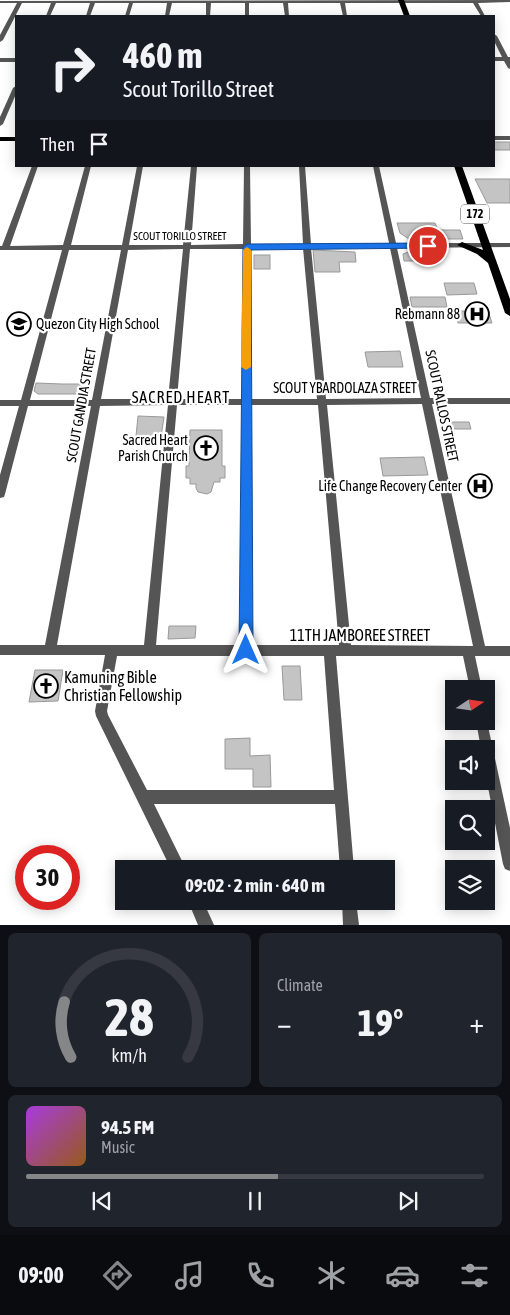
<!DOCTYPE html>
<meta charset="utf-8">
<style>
body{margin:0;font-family:"Asap Condensed",sans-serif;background:#20242c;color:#f1f3f6;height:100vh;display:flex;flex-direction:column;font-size:19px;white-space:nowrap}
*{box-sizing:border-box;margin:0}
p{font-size:16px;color:#9ea1a6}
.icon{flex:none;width:28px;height:28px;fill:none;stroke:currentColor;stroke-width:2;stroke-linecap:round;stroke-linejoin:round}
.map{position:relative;height:925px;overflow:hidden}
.side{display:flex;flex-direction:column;gap:8px;padding:8px;background:#0d0f14;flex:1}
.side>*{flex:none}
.hud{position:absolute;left:15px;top:15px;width:480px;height:152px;border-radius:0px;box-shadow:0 2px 12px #0003;background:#171b24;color:#f1f3f6;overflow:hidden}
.needle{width:32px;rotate:77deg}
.fabs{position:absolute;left:445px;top:680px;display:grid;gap:10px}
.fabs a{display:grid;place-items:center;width:50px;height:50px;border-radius:0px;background:#171b24;box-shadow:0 2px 12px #0003;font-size:25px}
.speed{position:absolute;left:15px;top:845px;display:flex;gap:10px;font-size:25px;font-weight:700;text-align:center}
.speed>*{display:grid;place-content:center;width:65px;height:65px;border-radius:50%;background:#171b24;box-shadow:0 2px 12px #0003;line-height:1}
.speed .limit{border:8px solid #d22;background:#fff;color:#111}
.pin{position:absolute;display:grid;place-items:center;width:42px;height:42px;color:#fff;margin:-21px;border:2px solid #fff;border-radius:50%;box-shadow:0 1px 5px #0007}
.me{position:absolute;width:55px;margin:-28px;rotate:0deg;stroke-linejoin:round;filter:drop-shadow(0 0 4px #0008)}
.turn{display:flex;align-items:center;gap:18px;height:105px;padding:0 25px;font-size:22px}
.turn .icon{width:65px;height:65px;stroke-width:2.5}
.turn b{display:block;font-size:35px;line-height:42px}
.then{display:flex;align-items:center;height:48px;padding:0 25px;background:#0003;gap:10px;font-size:19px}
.big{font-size:38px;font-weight:700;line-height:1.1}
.side .widget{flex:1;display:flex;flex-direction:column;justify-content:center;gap:8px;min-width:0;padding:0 18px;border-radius:8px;background:#20242c}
.side .dial{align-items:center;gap:0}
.dial svg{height:130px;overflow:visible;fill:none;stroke:#363941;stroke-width:7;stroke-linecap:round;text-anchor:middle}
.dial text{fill:#f1f3f6;stroke:none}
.song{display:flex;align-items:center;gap:15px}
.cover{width:60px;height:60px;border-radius:8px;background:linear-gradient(135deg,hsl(280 70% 55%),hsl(30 70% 35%))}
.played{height:5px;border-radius:2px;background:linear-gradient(90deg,#858687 55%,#363941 55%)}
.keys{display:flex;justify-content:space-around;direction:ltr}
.heat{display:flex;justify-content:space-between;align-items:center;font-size:28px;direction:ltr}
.side .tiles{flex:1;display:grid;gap:8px;grid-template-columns:1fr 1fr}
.widget:last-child{grid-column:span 2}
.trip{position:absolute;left:115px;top:860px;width:280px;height:50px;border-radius:0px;background:#171b24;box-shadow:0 2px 12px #0003;font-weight:700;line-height:50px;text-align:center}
.menu{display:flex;height:80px;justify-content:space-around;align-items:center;background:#090b0e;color:#9ea1a6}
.menu .icon{width:35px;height:35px}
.menu .current{color:#858687}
.menu b{font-size:22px;color:#f1f3f6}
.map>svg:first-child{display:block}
.building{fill:#c4c4c4;stroke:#999}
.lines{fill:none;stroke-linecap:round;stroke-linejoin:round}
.minor{fill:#555;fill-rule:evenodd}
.major{fill:#000;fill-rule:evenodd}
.route{fill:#1a73e8;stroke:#114b97}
.slow{fill:#f59e0b}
.labels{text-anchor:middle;stroke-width:4.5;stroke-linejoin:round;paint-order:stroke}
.far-street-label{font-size:11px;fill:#000;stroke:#fff}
.shield{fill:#fff;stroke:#4c4c4c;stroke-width:1}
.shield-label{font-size:12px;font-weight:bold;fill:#000}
.poi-label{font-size:14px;fill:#000;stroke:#fff;text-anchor:end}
.street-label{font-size:14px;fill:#000;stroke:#fff}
.quarter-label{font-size:16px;letter-spacing:1px;fill:#000;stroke:#fff}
.near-street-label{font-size:16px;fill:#000;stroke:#fff}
.near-poi-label{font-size:16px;fill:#000;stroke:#fff;text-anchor:start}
</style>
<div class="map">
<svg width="510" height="925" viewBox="0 0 510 925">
<rect width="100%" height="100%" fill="#fff"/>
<g class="building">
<rect x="494" y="142" width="16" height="8"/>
<polygon points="475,179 510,179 510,203 487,203"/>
<polygon points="397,223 435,223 438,230 460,230 463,239 409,239 400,233"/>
<polygon points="313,250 355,252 356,262 339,262 340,272 315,272"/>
<polygon points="408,252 423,252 426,261 404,261 403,254"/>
<rect x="254" y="255" width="16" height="14"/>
<polygon points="444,283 474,283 477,294 447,295"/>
<polygon points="410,297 445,297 447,307 412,307"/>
<polygon points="455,311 488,311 492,323 458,323"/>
<polygon points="400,351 403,367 368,367 365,352"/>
<polygon points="36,383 62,384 89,384 88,391 80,394 38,394 34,391"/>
<polygon points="138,416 164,417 161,437 136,436"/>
<polygon points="441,422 469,422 471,429 442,429"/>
<polygon points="190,430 222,430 222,466 225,466 225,478 220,478 220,482 214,482 211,492 207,494 198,492 196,488 196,484 190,484 190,478 186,478 186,466 189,466"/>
<polygon points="424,457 428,475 383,476 380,458"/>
<polygon points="169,626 196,626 195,638 168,639"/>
<polygon points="282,666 300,666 302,700 284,700"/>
<polygon points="35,670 63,670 58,701 29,702"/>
<polygon points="250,738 250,756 270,755 271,787 253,787 253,769 225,769 225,739"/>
</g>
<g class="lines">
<g class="minor">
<polygon points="510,0 510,2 478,3 485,16 481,16 473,3 345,3 347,16 343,16 340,3 288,3 289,16 285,16 283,3 249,3 249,16 245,16 245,3 211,3 210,16 206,16 206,3 172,3 169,16 165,16 167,3 133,3 129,16 125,16 129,3 95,3 90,16 86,16 90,3 56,3 50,16 46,16 51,3 22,3 3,40 0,42 0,35 17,3 0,3 0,1"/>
<polygon points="494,34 497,36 508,57 510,57 510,69 508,68 504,61 494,61 494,57 502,57 494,41"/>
<rect x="0" y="58" width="16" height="4"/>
<polygon points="16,86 16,94 3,124 0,126 0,117 13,88"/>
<rect x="494" y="136" width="16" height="4"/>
<path d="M32,166H38L10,246L63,245L85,166H91L71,245H122L137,166H143L129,245H183L191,166H197L191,245L243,244L244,166H250L251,244H303L299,166H305L311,244L389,243L373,166H379L396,243H510V247L397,248L430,398H510V404H432L485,646H510V656H475L482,689H470L463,656H336L354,869H340L335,804H154L186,869H171L96,716L95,711L105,655H0V645H45L91,406H28L5,494L4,497L0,498V475L19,406H0V400H21L62,250H0V246H2ZM303,248L317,399H251V249ZM311,248H390L421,398L326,399ZM183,249L168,399H101L128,250ZM190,249H243L242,399H177ZM69,250H121L92,400H30ZM422,404L473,646L351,645L327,405ZM168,405L144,645H57L100,406ZM177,405H242L240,645H156ZM251,405H318L339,645H252ZM117,656H324L334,790H147L108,715L107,711Z"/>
<polygon points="486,717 510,828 510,871 505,869 503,864 486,777 486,749 481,749 476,721 486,721"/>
<polygon points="188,901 203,901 214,925 198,925"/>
<polygon points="342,901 356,901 359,925 343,925"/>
</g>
<g class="major">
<polygon points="398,0 404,0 410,16 404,16"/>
<rect x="0" y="137" width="16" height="4"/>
<polygon points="454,166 462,166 510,299 510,316 505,313 488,263 477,254 457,245 462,242 483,250"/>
</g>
</g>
<polygon class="route" points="428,243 433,246 431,248 251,250 253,650 251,654 246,656 241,654 239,650 243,247 247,244"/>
<polygon class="slow" points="247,247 251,250 251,367 246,370 241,367 243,250"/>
<defs>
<g id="hospital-ring" transform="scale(1.25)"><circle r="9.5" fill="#fff" stroke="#000" stroke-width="1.5"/><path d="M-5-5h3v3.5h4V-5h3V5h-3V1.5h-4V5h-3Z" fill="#000"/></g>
<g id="school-ring" transform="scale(1.25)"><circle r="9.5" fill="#fff" stroke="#000" stroke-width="1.5"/><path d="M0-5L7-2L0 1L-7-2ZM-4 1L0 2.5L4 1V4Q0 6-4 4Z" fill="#000"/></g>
<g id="church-ring" transform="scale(1.25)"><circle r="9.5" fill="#fff" stroke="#000" stroke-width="1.5"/><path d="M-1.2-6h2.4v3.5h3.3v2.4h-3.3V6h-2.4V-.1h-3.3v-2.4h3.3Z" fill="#000"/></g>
</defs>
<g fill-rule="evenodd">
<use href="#hospital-ring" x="477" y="314"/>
<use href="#school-ring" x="19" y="324"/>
<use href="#church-ring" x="206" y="448"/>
<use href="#hospital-ring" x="480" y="486"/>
<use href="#church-ring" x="46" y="686"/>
</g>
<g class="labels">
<g class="far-street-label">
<text x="180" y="240">SCOUT TORILLO STREET</text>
</g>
<rect class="shield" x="461" y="204.5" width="28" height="19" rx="4"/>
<g class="shield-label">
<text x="475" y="218">172</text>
</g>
<g class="poi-label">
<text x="460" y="319">Rebmann 88</text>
<text x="36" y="329" text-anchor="start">Quezon City High School</text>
<text x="188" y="445">Sacred Heart<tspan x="188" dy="16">Parish Church</tspan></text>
<text x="462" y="491">Life Change Recovery Center</text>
</g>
<g class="street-label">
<text x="345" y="393">SCOUT YBARDOLAZA STREET</text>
<text transform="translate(81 405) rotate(-80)" y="5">SCOUT GANDIA STREET</text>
<text transform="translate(442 406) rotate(78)" y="5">SCOUT RALLOS STREET</text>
</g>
<g class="quarter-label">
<text x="181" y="403">SACRED HEART</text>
</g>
<g class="near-street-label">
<text x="360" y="641">11TH JAMBOREE STREET</text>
</g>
<g class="near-poi-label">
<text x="64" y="683">Kamuning Bible<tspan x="64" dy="18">Christian Fellowship</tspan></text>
</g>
</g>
</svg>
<div class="fabs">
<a><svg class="needle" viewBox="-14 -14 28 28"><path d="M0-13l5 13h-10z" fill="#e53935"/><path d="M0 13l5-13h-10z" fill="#9ea1a6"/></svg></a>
<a><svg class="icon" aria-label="sound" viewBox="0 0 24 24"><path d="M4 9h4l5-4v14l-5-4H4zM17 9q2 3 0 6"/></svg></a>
<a><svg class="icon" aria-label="search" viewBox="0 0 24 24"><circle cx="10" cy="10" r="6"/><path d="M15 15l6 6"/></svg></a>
<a><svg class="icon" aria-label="layers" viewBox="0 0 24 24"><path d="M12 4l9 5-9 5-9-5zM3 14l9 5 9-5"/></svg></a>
</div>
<div class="speed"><div class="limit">30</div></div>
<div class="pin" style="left:428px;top:246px;background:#d93025"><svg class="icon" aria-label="arrive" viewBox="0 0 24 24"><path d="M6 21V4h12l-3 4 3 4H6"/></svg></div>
<svg class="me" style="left:246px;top:650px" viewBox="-20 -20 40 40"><path d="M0-17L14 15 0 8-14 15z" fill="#1a73e8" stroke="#fff" stroke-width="4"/></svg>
<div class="trip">09:02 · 2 min · 640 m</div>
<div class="hud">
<div class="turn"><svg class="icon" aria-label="right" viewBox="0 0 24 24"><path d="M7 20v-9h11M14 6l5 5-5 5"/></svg><div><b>460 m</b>Scout Torillo Street</div></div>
<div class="then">Then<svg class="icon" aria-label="arrive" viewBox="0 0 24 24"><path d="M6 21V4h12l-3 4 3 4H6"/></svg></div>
</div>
</div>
<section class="side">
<div class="tiles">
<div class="widget dial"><svg viewBox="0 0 100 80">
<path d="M14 69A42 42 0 1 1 86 69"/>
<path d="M14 69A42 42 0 0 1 10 35" stroke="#858687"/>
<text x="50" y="56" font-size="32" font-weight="700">28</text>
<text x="50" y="72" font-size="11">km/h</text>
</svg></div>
<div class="widget"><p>Climate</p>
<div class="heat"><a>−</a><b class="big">19°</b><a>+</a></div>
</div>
<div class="widget">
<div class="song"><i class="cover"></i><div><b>94.5 FM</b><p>Music</p></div></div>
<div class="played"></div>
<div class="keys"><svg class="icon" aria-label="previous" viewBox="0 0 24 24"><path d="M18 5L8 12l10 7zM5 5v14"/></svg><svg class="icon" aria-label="pause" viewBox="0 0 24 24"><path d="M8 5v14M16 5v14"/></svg><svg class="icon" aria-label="next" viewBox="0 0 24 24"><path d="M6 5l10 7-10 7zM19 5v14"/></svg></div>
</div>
</div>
</section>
<nav class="menu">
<b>09:00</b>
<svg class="icon current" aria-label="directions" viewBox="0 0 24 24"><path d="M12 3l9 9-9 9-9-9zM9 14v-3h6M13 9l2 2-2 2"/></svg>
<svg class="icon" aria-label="music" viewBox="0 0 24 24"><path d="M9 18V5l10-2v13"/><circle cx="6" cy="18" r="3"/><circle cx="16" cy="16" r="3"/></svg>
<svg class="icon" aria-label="phone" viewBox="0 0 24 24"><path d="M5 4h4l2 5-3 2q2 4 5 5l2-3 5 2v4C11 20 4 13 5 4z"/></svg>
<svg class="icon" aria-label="climate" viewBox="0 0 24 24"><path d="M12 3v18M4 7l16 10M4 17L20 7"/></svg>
<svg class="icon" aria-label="car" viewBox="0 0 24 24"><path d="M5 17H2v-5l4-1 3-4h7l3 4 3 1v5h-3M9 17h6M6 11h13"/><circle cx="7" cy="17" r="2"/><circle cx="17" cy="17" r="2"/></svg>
<svg class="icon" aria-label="filters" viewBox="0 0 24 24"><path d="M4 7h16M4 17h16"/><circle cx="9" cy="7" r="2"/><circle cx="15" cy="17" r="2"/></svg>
</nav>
